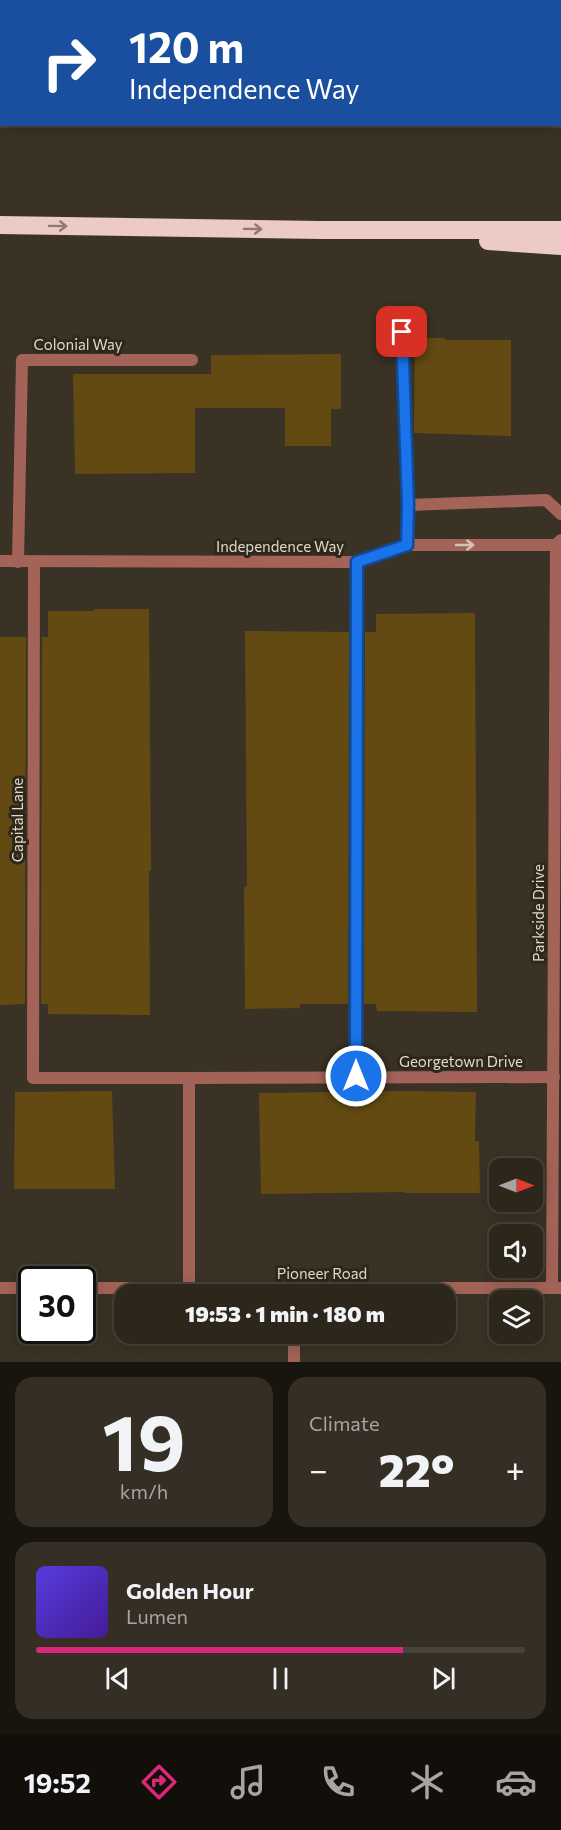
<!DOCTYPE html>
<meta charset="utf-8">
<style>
body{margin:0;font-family:Commissioner,sans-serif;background:#342e24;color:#f1f3f6;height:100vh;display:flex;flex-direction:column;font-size:22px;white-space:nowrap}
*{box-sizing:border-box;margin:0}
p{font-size:20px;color:#a6a5a3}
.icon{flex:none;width:33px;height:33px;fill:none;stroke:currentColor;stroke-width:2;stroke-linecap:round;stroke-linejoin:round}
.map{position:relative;height:1362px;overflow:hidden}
.details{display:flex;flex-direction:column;gap:15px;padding:15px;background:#18150f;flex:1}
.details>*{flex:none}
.hud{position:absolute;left:0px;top:0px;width:561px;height:126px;box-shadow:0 3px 15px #0003,0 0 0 2px #48433a;background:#1a4fa0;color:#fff;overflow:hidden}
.needle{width:39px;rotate:90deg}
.tools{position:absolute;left:489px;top:1158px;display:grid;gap:12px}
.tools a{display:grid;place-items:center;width:54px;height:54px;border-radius:12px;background:#2c261b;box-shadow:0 3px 15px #0003,0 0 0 2px #48433a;font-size:30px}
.speed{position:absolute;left:18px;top:1266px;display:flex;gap:12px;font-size:30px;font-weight:700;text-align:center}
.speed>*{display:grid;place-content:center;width:78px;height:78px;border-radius:50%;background:#2c261b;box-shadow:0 3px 15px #0003,0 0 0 2px #48433a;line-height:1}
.speed .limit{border:3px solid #111;border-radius:9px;background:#fff;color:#111}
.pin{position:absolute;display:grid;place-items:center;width:51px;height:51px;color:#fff;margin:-26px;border-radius:12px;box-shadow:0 3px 9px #0006}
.me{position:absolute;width:66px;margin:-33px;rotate:0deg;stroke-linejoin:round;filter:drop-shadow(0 0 4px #0008)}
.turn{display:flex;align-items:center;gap:21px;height:126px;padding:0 30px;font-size:27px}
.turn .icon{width:78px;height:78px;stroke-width:2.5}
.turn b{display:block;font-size:42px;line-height:51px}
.big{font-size:45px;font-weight:800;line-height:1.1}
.details .widget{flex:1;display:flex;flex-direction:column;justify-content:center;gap:9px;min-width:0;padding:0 21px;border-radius:18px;background:#342e24}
.details .dial{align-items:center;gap:0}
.dial b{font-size:78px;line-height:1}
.song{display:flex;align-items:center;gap:18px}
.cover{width:72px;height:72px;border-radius:9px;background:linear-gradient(135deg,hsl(250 70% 55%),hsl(260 70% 35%))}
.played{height:6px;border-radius:3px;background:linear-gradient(90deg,#db2777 75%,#48433a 75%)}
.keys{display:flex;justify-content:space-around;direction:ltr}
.heat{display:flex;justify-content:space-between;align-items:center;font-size:33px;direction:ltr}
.details .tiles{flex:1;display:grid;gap:15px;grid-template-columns:1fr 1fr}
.widget:last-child{grid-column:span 2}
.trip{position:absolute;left:114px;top:1284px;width:342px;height:60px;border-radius:18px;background:#2c261b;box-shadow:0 3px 15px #0003,0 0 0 2px #48433a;font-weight:800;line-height:60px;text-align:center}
.dock{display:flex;height:96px;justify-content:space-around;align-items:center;background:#120f0b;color:#a6a5a3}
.dock .icon{width:42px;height:42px}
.dock .selected{color:#db2777}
.dock b{font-size:27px;color:#f1f3f6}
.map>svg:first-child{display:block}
.building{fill:#634a13}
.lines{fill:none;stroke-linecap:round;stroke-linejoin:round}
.minor{stroke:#a36358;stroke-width:12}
.tertiary{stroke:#a36358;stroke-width:12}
.motorway{stroke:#eccbc5;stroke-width:18}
.oneway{stroke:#8e7a70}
.oneway2{stroke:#d3c2b9}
.route-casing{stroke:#114b97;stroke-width:15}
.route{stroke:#1a73e8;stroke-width:10}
.labels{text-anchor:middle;stroke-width:6;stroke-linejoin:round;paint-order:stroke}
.street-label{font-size:15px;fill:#dfdad1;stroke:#2f281a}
</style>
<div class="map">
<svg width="561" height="1362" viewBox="0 0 561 1362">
<rect width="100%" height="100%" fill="#3a3224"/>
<g class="building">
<polygon points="415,338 445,338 445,340 511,340 511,436 414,433"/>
<polygon points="341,354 341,409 331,409 331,446 285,446 285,408 195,408 195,473 75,474 73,374 211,374 211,355"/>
<polygon points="94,609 149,609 151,871 149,871 150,1015 48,1014 48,1004 41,1004 42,637 48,637 48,611 94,611"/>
<polygon points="475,613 477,1012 377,1011 376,1004 364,1004 365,632 376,632 376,614"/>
<polygon points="245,631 349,632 348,1004 300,1004 300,1008 245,1009 244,887 247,887"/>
<polygon points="0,637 26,637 25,1004 0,1005"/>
<polygon points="112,1091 115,1189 14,1189 15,1092"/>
<polygon points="403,1091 476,1092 475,1141 479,1141 480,1193 404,1193 404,1192 261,1194 259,1093"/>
</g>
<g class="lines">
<g class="minor">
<polyline points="402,332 408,505 407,545"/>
<polyline points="408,505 546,500 561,514"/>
<polyline points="0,561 357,562 407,545 556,545"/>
<polyline points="18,562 22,360 192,360"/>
<polyline points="34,562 33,1078 189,1078 189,1288"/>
<polyline points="356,1076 357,562"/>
<polyline points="189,1078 554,1077"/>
<polyline points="552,1288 556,545 561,540"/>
<polyline points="294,1334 294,1362"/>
</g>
<g class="tertiary">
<polyline points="0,1288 32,1288"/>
<polyline points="82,1288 561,1288"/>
</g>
<g class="motorway">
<polyline points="560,62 561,62"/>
<polyline points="0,78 2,78"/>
<polyline points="0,96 2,96"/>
<polyline points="560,98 561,98"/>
<polyline points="0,225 321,230 561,230"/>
<polyline points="488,241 561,246"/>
</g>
</g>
<defs><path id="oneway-shaft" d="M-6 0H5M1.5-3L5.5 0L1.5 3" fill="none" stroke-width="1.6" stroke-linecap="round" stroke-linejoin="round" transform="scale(1.5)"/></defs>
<g class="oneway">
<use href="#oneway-shaft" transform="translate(58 226) rotate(1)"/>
<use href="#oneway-shaft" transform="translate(253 229) rotate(1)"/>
</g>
<use class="oneway2" href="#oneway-shaft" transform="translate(465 545)"/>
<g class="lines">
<g class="route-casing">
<polyline id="route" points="356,1076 357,562 407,545 408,505 402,332"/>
</g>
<use href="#route" class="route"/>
</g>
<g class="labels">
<g class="street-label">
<text x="78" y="350">Colonial Way</text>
<text x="280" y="552">Independence Way</text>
<text transform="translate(18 820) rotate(-90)" y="5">Capital Lane</text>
<text transform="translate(539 913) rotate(-90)" y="5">Parkside Drive</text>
<text x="461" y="1067">Georgetown Drive</text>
<text x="322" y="1279">Pioneer Road</text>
</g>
</g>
</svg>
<div class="tools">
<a><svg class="needle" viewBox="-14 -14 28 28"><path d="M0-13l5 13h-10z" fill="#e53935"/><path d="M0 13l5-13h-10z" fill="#a6a5a3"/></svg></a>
<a><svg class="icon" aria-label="sound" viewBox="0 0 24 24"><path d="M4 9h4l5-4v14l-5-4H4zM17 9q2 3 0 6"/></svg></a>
<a><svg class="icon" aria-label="layers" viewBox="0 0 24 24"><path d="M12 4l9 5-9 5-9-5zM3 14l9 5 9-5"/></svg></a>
</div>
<div class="speed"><div class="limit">30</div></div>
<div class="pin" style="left:402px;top:332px;background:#d93025"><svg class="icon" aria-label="arrive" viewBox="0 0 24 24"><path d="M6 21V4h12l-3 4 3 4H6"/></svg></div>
<svg class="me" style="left:356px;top:1076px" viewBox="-20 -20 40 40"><circle r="17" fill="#1a73e8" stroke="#fff" stroke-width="3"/><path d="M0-11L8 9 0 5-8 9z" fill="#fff"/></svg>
<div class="trip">19:53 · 1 min · 180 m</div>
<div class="hud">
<div class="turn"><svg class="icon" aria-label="right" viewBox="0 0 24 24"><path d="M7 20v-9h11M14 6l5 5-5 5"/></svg><div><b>120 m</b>Independence Way</div></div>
</div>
</div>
<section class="details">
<div class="tiles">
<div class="widget dial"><b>19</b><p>km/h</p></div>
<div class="widget"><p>Climate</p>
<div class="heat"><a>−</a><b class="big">22°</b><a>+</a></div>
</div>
<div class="widget">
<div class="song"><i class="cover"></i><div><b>Golden Hour</b><p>Lumen</p></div></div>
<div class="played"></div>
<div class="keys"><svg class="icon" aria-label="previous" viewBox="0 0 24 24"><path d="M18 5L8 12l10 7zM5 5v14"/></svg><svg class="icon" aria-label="pause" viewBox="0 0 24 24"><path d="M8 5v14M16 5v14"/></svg><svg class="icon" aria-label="next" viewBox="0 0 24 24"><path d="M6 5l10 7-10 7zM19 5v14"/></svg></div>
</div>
</div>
</section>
<nav class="dock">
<b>19:52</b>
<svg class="icon selected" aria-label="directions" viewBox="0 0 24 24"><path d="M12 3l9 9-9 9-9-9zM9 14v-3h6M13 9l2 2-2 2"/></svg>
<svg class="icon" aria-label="music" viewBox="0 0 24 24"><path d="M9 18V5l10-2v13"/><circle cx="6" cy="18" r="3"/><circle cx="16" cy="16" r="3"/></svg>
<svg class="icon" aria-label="phone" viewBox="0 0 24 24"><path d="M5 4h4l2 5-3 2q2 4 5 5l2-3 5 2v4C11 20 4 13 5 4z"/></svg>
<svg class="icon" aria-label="climate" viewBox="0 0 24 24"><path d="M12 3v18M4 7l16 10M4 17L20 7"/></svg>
<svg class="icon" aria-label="car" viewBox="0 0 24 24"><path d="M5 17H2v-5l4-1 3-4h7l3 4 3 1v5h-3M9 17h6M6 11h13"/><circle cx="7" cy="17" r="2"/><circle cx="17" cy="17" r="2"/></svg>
</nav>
